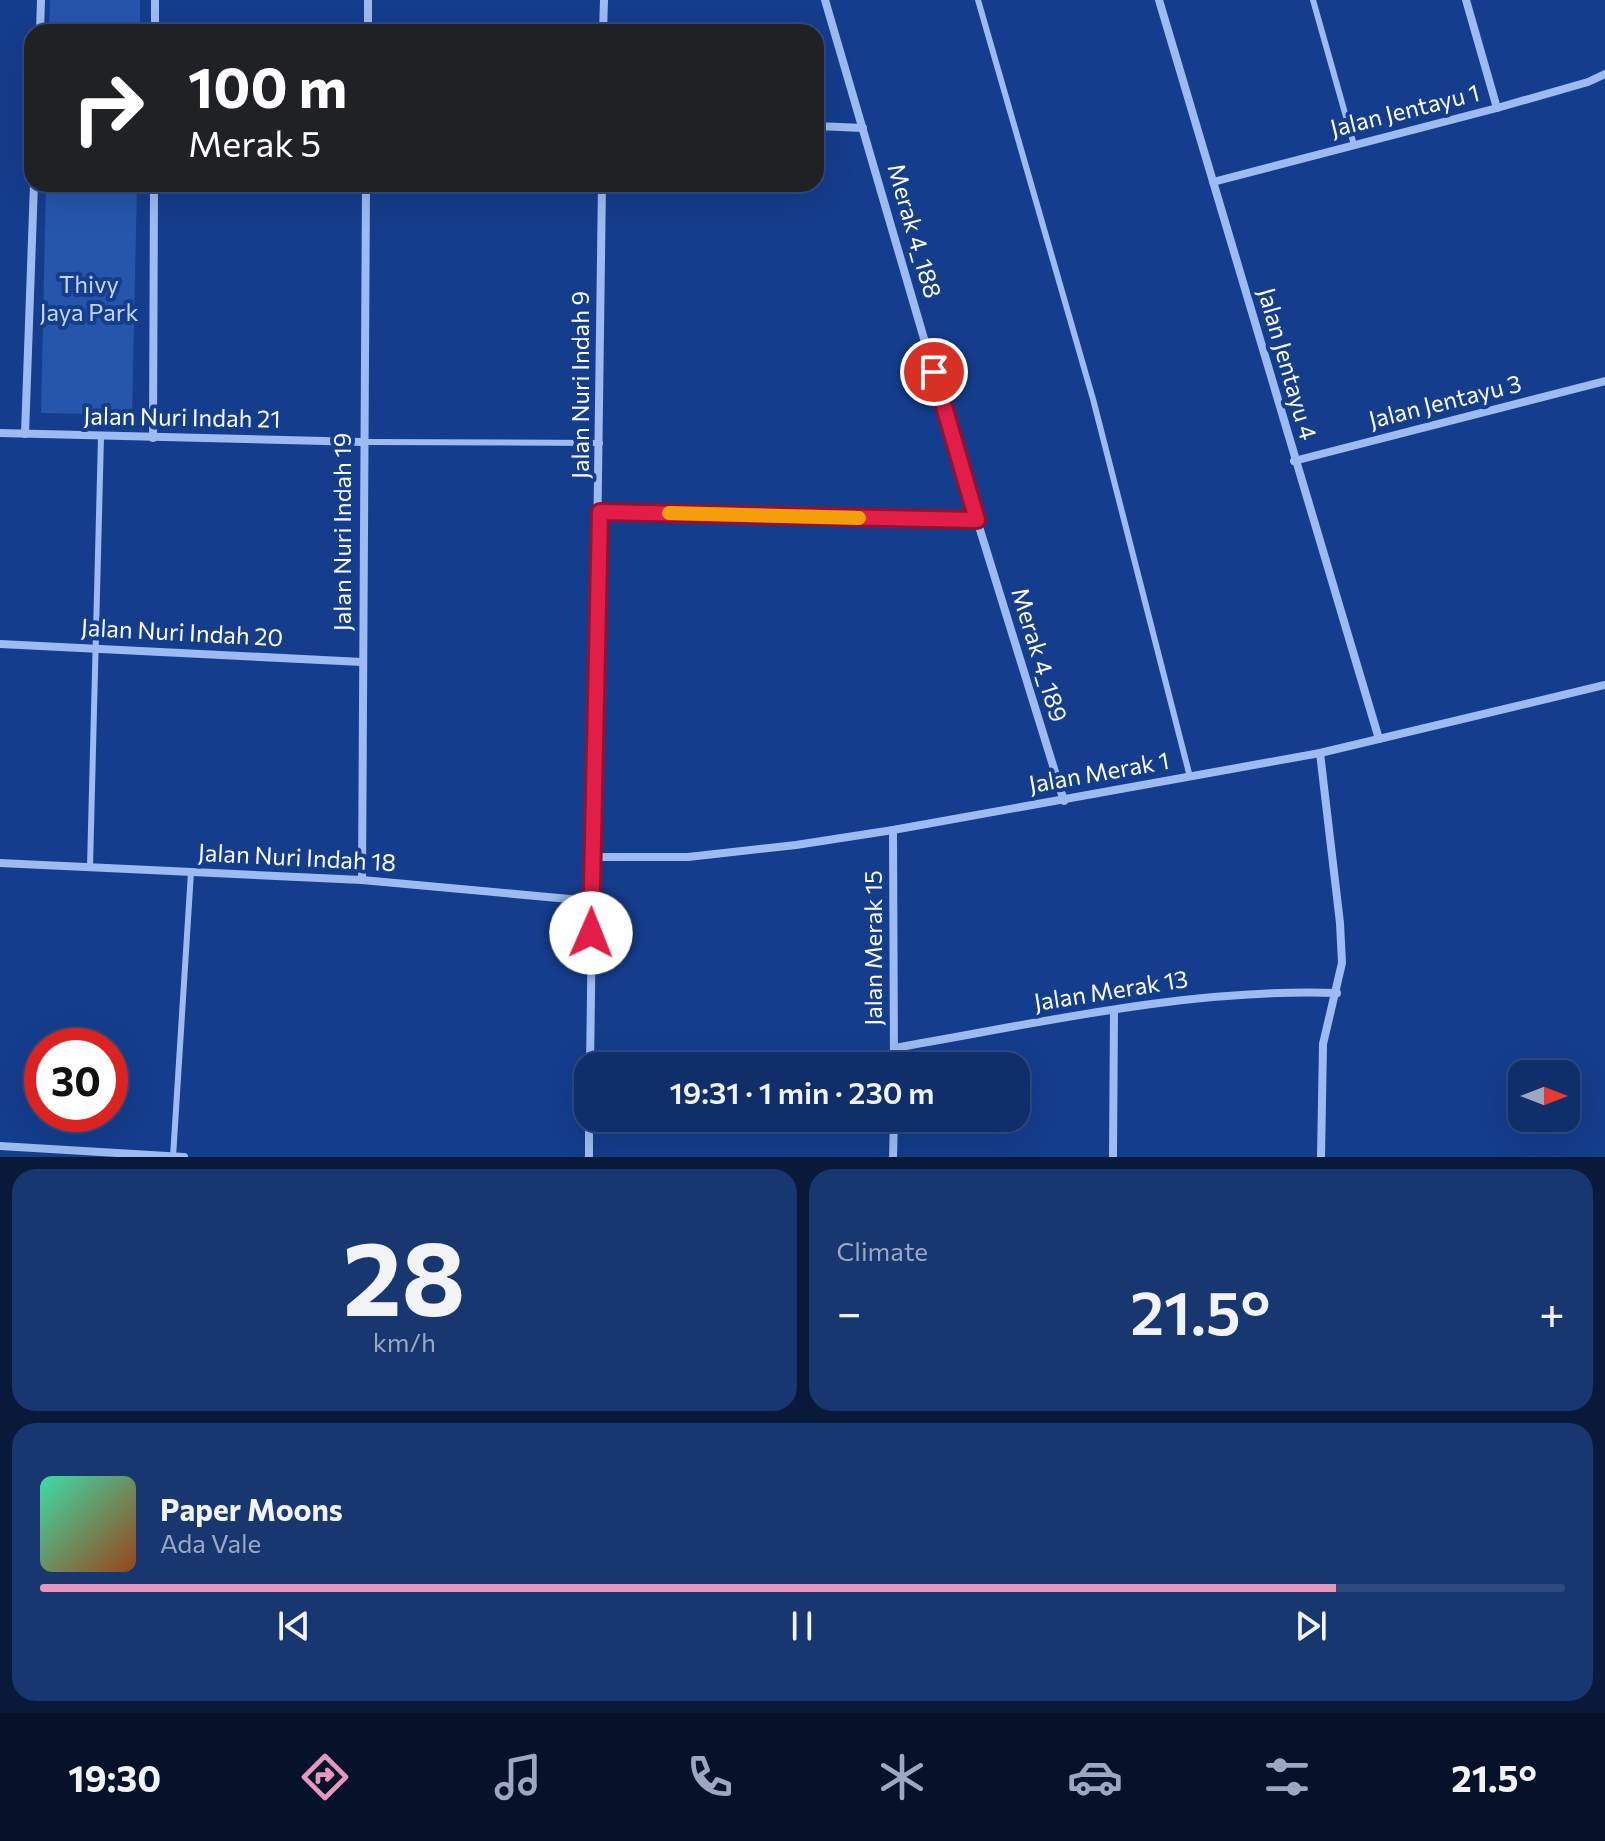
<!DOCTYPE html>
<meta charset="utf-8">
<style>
body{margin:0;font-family:Commissioner,sans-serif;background:#183670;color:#f1f3f6;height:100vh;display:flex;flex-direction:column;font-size:30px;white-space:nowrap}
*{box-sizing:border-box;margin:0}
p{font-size:26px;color:#9ba8c1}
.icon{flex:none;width:44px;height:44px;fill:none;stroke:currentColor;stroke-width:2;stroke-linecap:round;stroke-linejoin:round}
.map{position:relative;height:1157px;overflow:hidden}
.drawer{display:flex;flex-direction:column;gap:12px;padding:12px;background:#08193a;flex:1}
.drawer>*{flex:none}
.banner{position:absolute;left:24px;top:24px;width:800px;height:168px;border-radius:24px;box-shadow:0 8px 32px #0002,0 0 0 2px #2f4a7e;background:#202124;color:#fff;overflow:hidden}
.needle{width:52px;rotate:90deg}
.buttons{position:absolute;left:1508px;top:1060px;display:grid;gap:16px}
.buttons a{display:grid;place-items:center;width:72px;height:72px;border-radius:16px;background:#0f2e6a;box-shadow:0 8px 32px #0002,0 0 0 2px #2f4a7e;font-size:40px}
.speed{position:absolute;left:24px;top:1028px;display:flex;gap:16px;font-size:40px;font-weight:700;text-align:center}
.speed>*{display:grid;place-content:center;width:104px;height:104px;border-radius:50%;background:#0f2e6a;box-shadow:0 8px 32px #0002,0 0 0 2px #2f4a7e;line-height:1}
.speed .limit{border:12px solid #d22;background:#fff;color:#111}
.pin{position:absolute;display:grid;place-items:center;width:68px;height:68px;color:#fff;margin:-34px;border:4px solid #fff;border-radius:50%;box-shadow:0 2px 8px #0007}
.me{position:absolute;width:88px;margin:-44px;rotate:1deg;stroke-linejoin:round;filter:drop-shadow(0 0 6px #0008)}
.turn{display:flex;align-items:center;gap:28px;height:168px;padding:0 32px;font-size:36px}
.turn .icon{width:104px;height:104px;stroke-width:2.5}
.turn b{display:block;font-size:56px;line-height:68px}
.big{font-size:60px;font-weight:600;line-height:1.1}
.drawer .card{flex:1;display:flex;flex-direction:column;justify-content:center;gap:12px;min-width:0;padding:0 28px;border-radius:24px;background:#183670}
.drawer .dial{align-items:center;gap:0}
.dial b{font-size:104px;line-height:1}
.song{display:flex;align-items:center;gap:24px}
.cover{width:96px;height:96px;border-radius:12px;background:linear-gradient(135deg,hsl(160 70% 55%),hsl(20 70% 35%))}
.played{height:8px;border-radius:4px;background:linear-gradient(90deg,#e797bd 85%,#2f4a7e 85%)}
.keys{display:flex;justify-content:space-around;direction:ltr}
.heat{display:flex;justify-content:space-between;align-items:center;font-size:44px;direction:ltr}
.drawer .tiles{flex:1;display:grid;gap:12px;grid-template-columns:1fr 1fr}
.card:last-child{grid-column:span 2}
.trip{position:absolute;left:574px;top:1052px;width:456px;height:80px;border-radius:24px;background:#0f2e6a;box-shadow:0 8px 32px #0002,0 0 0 2px #2f4a7e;font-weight:600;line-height:80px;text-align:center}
.menu{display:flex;height:128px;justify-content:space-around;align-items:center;background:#06122a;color:#9ba8c1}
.menu .icon{width:56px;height:56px}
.menu .on{color:#e797bd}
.menu b{font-size:36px;color:#f1f3f6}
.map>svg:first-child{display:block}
.green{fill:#2655ac}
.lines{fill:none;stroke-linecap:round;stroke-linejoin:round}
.service{stroke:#9dbbf0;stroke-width:6}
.minor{stroke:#9dbbf0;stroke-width:8}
.route-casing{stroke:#92132f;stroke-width:20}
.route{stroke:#e11d48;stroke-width:14}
.slow{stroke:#f59e0b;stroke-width:14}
.labels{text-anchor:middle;stroke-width:8;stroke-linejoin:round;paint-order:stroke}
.street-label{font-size:24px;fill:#fff;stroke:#143d8d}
.park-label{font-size:24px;fill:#c4d8fc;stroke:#143d8d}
</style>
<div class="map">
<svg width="1605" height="1157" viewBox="0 0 1605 1157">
<rect width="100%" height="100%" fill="#143d8d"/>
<g class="green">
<polygon points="50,0 140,0 140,32 49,32"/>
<polygon points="46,184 137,184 132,415 41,413"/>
</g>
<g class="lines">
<g class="service">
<polyline points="978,0 1093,399 1190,777"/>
<polyline points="1313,0 1354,145"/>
<polyline points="363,442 600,443"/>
<polyline points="90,867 101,437"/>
<polyline points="173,1157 191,872"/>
</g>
<g class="minor">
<polyline points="825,0 977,520 1064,801"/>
<polyline points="1159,0 1379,739"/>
<polyline points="1466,0 1497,108"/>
<polyline points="40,32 41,0"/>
<polyline points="155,32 155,0"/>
<polyline points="368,32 368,0"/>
<polyline points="603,32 604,0"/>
<polyline points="816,126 863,128"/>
<polyline points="1213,182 1497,108 1588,82 1605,74"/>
<polyline points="0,433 363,442"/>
<polyline points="25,434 34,184"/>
<polyline points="153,438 154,184"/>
<polyline points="1294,461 1605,381"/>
<polyline points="600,512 977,520"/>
<polyline points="0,644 362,662"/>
<polyline points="1320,753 1340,923 1342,963 1323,1044 1321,1157"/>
<polyline points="893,830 894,1066"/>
<polyline points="593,857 688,857 796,845 893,830 1320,753 1605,685"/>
<polyline points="0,863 362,880 591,901"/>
<polyline points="362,880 366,184"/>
<path d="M894,1048C1040,1023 1188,988 1337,993"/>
<polyline points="590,1066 602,184"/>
<polyline points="0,1146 184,1157"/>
<polyline points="589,1157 589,1118"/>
<polyline points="893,1157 894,1118"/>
<polyline points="1113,1157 1114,1010"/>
</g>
</g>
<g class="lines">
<g class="route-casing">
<polyline id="route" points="591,933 600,512 977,520 934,372"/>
</g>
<use href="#route" class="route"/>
<polyline class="slow" points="669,513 859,518"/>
</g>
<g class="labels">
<g class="street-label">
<text transform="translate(1405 111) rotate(-14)" y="8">Jalan Jentayu 1</text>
<text transform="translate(914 231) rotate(74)" y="8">Merak 4_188</text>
<text transform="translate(1287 364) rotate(74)" y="8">Jalan Jentayu 4</text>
<text transform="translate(581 385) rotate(-90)" y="8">Jalan Nuri Indah 9</text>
<text transform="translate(1445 402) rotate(-14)" y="8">Jalan Jentayu 3</text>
<text transform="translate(182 418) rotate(1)" y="8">Jalan Nuri Indah 21</text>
<text transform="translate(343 532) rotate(-90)" y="8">Jalan Nuri Indah 19</text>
<text transform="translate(182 633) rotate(3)" y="8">Jalan Nuri Indah 20</text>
<text transform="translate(1039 655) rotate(73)" y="8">Merak 4_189</text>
<text transform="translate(1099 773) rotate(-10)" y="8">Jalan Merak 1</text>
<text transform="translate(297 858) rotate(3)" y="8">Jalan Nuri Indah 18</text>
<text transform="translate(874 948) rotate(-90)" y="8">Jalan Merak 15</text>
<text transform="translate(1111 991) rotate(-9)" y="8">Jalan Merak 13</text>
</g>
<g class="park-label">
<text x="89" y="293">Thivy<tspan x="89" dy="28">Jaya Park</tspan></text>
</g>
</g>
</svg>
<div class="buttons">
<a><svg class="needle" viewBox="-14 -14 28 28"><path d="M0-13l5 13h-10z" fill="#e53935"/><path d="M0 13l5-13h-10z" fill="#9ba8c1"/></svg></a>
</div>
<div class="speed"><div class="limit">30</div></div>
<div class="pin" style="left:934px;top:372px;background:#d93025"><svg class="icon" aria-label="arrive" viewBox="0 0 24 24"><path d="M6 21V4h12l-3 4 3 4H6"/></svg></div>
<svg class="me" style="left:591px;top:933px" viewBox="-20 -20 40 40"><circle r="19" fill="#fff"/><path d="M0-13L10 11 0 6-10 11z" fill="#e11d48"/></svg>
<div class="trip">19:31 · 1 min · 230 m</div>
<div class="banner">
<div class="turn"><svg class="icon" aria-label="right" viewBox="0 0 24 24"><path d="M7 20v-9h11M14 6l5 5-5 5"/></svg><div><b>100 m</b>Merak 5</div></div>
</div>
</div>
<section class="drawer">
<div class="tiles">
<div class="card dial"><b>28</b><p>km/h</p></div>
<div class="card"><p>Climate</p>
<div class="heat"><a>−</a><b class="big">21.5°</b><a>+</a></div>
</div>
<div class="card">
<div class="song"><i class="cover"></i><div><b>Paper Moons</b><p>Ada Vale</p></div></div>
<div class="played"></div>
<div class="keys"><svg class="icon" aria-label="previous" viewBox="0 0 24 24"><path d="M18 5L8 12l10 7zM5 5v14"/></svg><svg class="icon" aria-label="pause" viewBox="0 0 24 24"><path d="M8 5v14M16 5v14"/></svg><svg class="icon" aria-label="next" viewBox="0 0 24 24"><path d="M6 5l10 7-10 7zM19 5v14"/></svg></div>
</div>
</div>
</section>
<nav class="menu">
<b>19:30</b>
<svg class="icon on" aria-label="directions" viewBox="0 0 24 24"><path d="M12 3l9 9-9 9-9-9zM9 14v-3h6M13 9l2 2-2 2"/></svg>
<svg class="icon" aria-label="music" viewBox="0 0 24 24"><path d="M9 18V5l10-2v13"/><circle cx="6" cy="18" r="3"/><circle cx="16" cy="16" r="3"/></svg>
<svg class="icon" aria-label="phone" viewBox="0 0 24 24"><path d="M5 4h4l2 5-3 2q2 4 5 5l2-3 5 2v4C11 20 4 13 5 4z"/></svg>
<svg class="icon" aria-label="climate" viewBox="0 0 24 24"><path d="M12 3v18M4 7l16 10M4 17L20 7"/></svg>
<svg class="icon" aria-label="car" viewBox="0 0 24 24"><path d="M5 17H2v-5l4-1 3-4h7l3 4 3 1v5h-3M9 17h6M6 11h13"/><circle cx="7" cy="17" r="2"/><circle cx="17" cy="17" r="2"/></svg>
<svg class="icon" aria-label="filters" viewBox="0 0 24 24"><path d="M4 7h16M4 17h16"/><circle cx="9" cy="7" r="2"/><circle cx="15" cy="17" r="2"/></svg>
<b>21.5°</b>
</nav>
